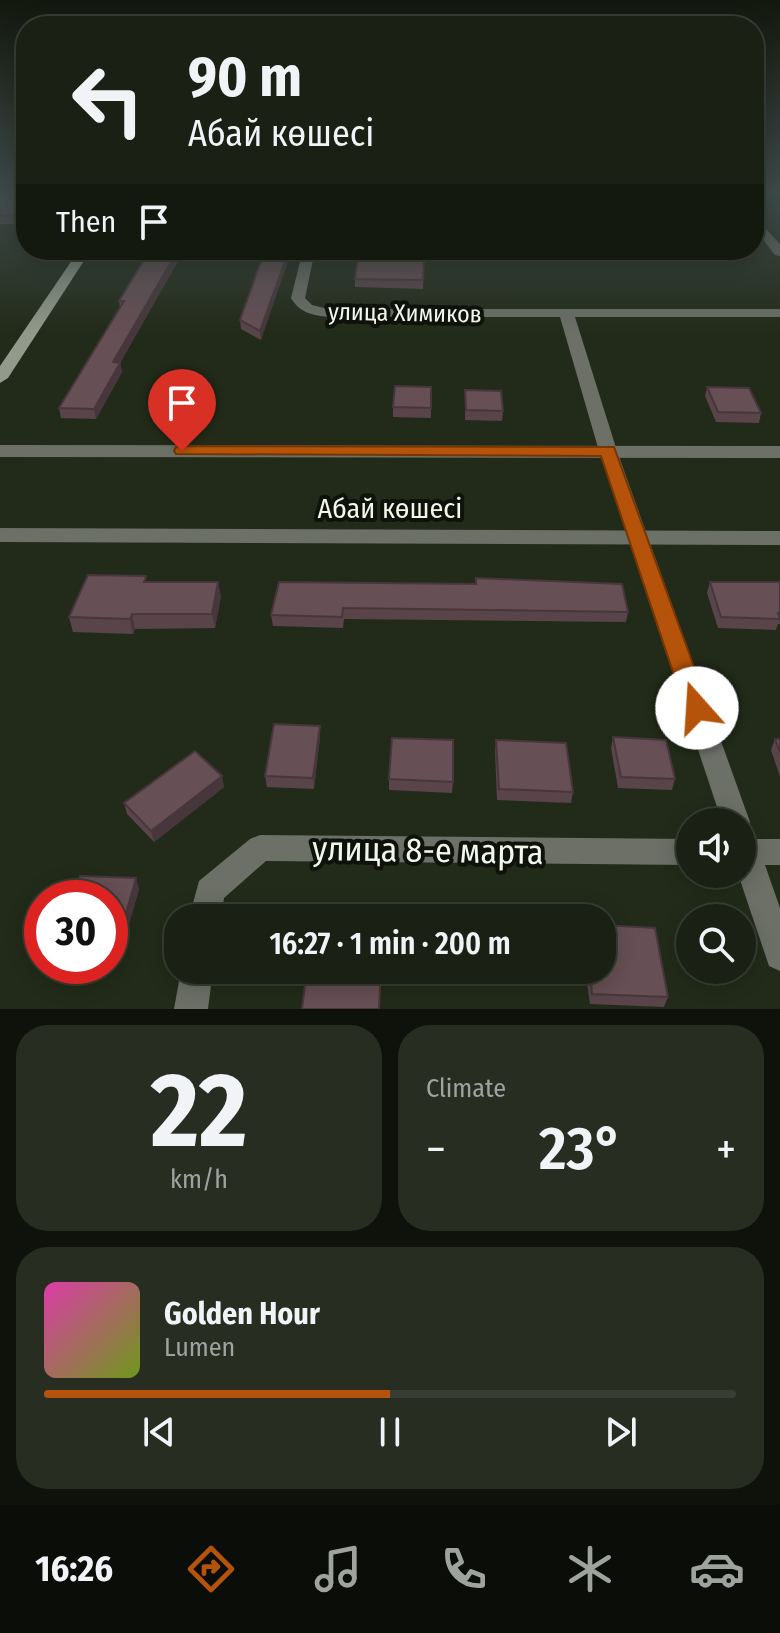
<!DOCTYPE html>
<meta charset="utf-8">
<style>
body{margin:0;font-family:"Fira Sans Condensed",sans-serif;background:#272d21;color:#f1f3f6;height:100vh;display:flex;flex-direction:column;font-size:30px;white-space:nowrap}
*{box-sizing:border-box;margin:0}
p{font-size:26px;color:#9fa3a0}
.icon{flex:none;width:44px;height:44px;fill:none;stroke:currentColor;stroke-width:2;stroke-linecap:round;stroke-linejoin:round}
.map{position:relative;height:1009px;overflow:hidden}
.drawer{display:flex;flex-direction:column;gap:16px;padding:16px;background:#0e120a;flex:1}
.drawer>*{flex:none}
.banner{position:absolute;left:16px;top:16px;width:748px;height:244px;border-radius:32px;box-shadow:0 4px 20px #0003,0 0 0 2px #383e33;background:#1a2013;color:#f1f3f6;overflow:hidden}
.fabs{position:absolute;left:676px;top:808px;display:grid;gap:16px}
.fabs a{display:grid;place-items:center;width:80px;height:80px;border-radius:50%;background:#1a2013;box-shadow:0 4px 20px #0003,0 0 0 2px #383e33;font-size:40px}
.speed{position:absolute;left:24px;top:880px;display:flex;gap:16px;font-size:40px;font-weight:700;text-align:center}
.speed>*{display:grid;place-content:center;width:104px;height:104px;border-radius:50%;background:#1a2013;box-shadow:0 4px 20px #0003,0 0 0 2px #383e33;line-height:1}
.speed .limit{border:12px solid #d22;background:#fff;color:#111}
.pin{position:absolute;display:grid;place-items:center;width:68px;height:68px;color:#fff;margin:-82px -34px;border-radius:50% 50% 50% 0;rotate:-45deg;box-shadow:0 0 8px #0007}
.pin .icon{rotate:45deg}
.me{position:absolute;width:88px;margin:-44px;rotate:341deg;stroke-linejoin:round;filter:drop-shadow(0 0 6px #0008)}
.turn{display:flex;align-items:center;gap:28px;height:168px;padding:0 40px;font-size:36px}
.turn .icon{width:104px;height:104px;stroke-width:2.5}
.turn b{display:block;font-size:56px;line-height:68px}
.then{display:flex;align-items:center;height:76px;padding:0 40px;background:#0003;gap:16px;font-size:30px}
.big{font-size:60px;font-weight:600;line-height:1.1}
.drawer .widget{flex:1;display:flex;flex-direction:column;justify-content:center;gap:12px;min-width:0;padding:0 28px;border-radius:32px;background:#272d21}
.drawer .dial{align-items:center;gap:0}
.dial b{font-size:104px;line-height:1}
.song{display:flex;align-items:center;gap:24px}
.cover{width:96px;height:96px;border-radius:12px;background:linear-gradient(135deg,hsl(320 70% 55%),hsl(80 70% 35%))}
.played{height:8px;border-radius:4px;background:linear-gradient(90deg,#b45309 50%,#383e33 50%)}
.keys{display:flex;justify-content:space-around;direction:ltr}
.heat{display:flex;justify-content:space-between;align-items:center;font-size:44px;direction:ltr}
.drawer .tiles{flex:1;display:grid;gap:16px;grid-template-columns:1fr 1fr}
.widget:last-child{grid-column:span 2}
.trip{position:absolute;left:164px;top:904px;width:452px;height:80px;border-radius:32px;background:#1a2013;box-shadow:0 4px 20px #0003,0 0 0 2px #383e33;font-weight:600;line-height:80px;text-align:center}
.dock{display:flex;height:128px;justify-content:space-around;align-items:center;background:#0a0d08;color:#9fa3a0}
.dock .icon{width:56px;height:56px}
.dock .selected{color:#b45309}
.dock b{font-size:36px;color:#f1f3f6}
.map>svg:first-child{display:block}
.lines{fill:none;stroke-linecap:round;stroke-linejoin:round}
.minor{fill:#6c7067;fill-rule:evenodd}
.tertiary{fill:#6c7067;fill-rule:evenodd}
.secondary{fill:#929a8b;fill-rule:evenodd}
.wall{fill:#584449}
.shaded-wall{fill:#47373c}
.building{fill:#664f55;stroke:#47373c;stroke-width:2}
.route{fill:#b45309;stroke:#753606;stroke-width:2}
.labels{text-anchor:middle;stroke-width:8;stroke-linejoin:round;paint-order:stroke}
.far-street-label{font-size:24px;fill:#f1f7eb;stroke:#0e120a}
.street-label{font-size:28px;fill:#f1f7eb;stroke:#0e120a}
.near-street-label{font-size:34px;fill:#f1f7eb;stroke:#0e120a}
</style>
<div class="map">
<svg width="780" height="1009" viewBox="0 0 780 1009">
<rect width="100%" height="100%" fill="#222b19"/>
<g class="lines">
<g class="minor">
<polygon points="754,216 780,244 780,256 775,255 754,228"/>
<path d="M303,250H315L305,298L312,305L328,309H780V317H575L617,451L750,822L747,829L752,831L756,839H780V865H765L780,908V971L769,966L738,874H742V822H722L599,451L560,317H328C312,315 300,313 291,298Z"/>
<polygon points="260,835 690,839 690,865 266,861 224,898 221,918 189,918 199,881 250,839"/>
<polygon points="181,970 213,970 208,1009 174,1009"/>
</g>
<g class="tertiary">
<polygon points="0,445 780,446 780,458 0,457"/>
<polygon points="0,528 780,531 780,545 0,542"/>
</g>
<polygon class="secondary" points="79,250 91,250 8,378 0,383 0,366"/>
</g>
<g class="wall">
<rect x="0" y="193" width="26" height="31"/>
<polygon points="150,250 181,250 182,254 120,363 122,372 96,419 61,418 59,408 120,307 119,301"/>
<polygon points="265,250 261,340 241,329 240,320"/>
<polygon points="424,260 423,289 355,287 355,279"/>
<polygon points="431,387 431,418 393,417 393,407"/>
<polygon points="707,387 761,413 759,423 716,422 705,396"/>
<polygon points="465,390 503,411 502,421 465,420"/>
<polygon points="148,582 221,596 215,628 135,629 133,634 73,632 69,617"/>
<polygon points="279,582 628,612 626,622 344,619 343,628 273,626 271,615"/>
<polygon points="710,582 780,582 780,624 778,624 776,630 718,628 707,593"/>
<polygon points="320,737 314,789 267,787 265,776"/>
<polygon points="613,737 675,779 672,790 618,788 611,748"/>
<polygon points="775,739 780,739 780,777 771,750"/>
<polygon points="496,740 573,792 571,803 497,800 495,751"/>
<polygon points="389,779 453,782 452,793 389,790"/>
<polygon points="224,787 154,842 127,814 124,803"/>
<polygon points="139,889 123,945 110,944 110,898"/>
<polygon points="585,970 602,970 668,997 664,1007 590,1004"/>
</g>
<g class="shaded-wall">
<polygon points="178,250 181,250 182,254 120,363 122,372 96,419 94,409 113,362"/>
<polygon points="289,250 292,250 261,340 260,331"/>
<polygon points="218,582 221,596 215,628 212,614"/>
<polygon points="132,614 135,629 133,634 130,619"/>
<polygon points="320,726 320,737 314,789 313,778"/>
<polygon points="222,776 224,787 154,842 151,831"/>
<polygon points="136,878 139,889 123,945 120,935"/>
</g>
<g class="building">
<rect x="0" y="193" width="26" height="23"/>
<polygon points="150,250 178,250 113,362 120,363 94,409 59,408 124,301 119,301"/>
<polygon points="265,250 289,250 260,331 240,320"/>
<polygon points="358,258 424,260 423,280 355,279"/>
<polygon points="395,386 431,387 431,408 393,407"/>
<polygon points="707,387 749,388 761,413 718,412"/>
<polygon points="465,390 501,391 503,411 466,410"/>
<polygon points="88,575 146,576 144,582 218,582 212,614 132,614 130,619 69,617"/>
<polygon points="476,578 622,584 628,612 343,608 342,617 271,615 279,582 476,584"/>
<polygon points="710,582 780,582 780,613 778,613 780,619 721,617"/>
<polygon points="274,724 320,726 313,778 265,776"/>
<polygon points="613,737 666,740 675,779 621,777"/>
<polygon points="392,738 453,740 453,782 389,779"/>
<polygon points="775,739 780,739 780,752"/>
<polygon points="496,740 566,743 573,792 499,789"/>
<polygon points="195,751 222,776 151,831 124,803"/>
<polygon points="80,876 136,878 120,935 110,934 110,898 73,898"/>
<polygon points="602,925 655,928 668,997 592,994 590,970 602,970"/>
<polygon points="307,970 381,970 379,1009 302,1009"/>
</g>
<linearGradient id="sky" x2="0" y2="1"><stop stop-color="#13180e"/><stop offset="0.58" stop-color="#3e4a49"/><stop offset="1" stop-color="#3e4a49" stop-opacity="0"/></linearGradient>
<rect width="780" height="334" fill="url(#sky)"/>
<polygon class="route" points="182,446 614,447 709,708 705,714 697,717 689,714 685,708 601,456 176,454 174,451 176,447"/>
<g class="labels">
<g class="far-street-label">
<text transform="translate(405 313) rotate(1)" y="8">улица Химиков</text>
</g>
<g class="street-label">
<text x="390" y="518">Абай көшесі</text>
</g>
<g class="near-street-label">
<text transform="translate(428 850) rotate(1)" y="12">улица 8-е марта</text>
</g>
</g>
</svg>
<div class="fabs">
<a><svg class="icon" aria-label="sound" viewBox="0 0 24 24"><path d="M4 9h4l5-4v14l-5-4H4zM17 9q2 3 0 6"/></svg></a>
<a><svg class="icon" aria-label="search" viewBox="0 0 24 24"><circle cx="10" cy="10" r="6"/><path d="M15 15l6 6"/></svg></a>
</div>
<div class="speed"><div class="limit">30</div></div>
<div class="pin" style="left:182px;top:451px;background:#d93025"><svg class="icon" aria-label="arrive" viewBox="0 0 24 24"><path d="M6 21V4h12l-3 4 3 4H6"/></svg></div>
<svg class="me" style="left:697px;top:708px" viewBox="-20 -20 40 40"><circle r="19" fill="#fff"/><path d="M0-13L10 11 0 6-10 11z" fill="#b45309"/></svg>
<div class="trip">16:27 · 1 min · 200 m</div>
<div class="banner">
<div class="turn"><svg class="icon" aria-label="left" viewBox="0 0 24 24"><path d="M17 20v-9H6M10 6l-5 5 5 5"/></svg><div><b>90 m</b>Абай көшесі</div></div>
<div class="then">Then<svg class="icon" aria-label="arrive" viewBox="0 0 24 24"><path d="M6 21V4h12l-3 4 3 4H6"/></svg></div>
</div>
</div>
<section class="drawer">
<div class="tiles">
<div class="widget dial"><b>22</b><p>km/h</p></div>
<div class="widget"><p>Climate</p>
<div class="heat"><a>−</a><b class="big">23°</b><a>+</a></div>
</div>
<div class="widget">
<div class="song"><i class="cover"></i><div><b>Golden Hour</b><p>Lumen</p></div></div>
<div class="played"></div>
<div class="keys"><svg class="icon" aria-label="previous" viewBox="0 0 24 24"><path d="M18 5L8 12l10 7zM5 5v14"/></svg><svg class="icon" aria-label="pause" viewBox="0 0 24 24"><path d="M8 5v14M16 5v14"/></svg><svg class="icon" aria-label="next" viewBox="0 0 24 24"><path d="M6 5l10 7-10 7zM19 5v14"/></svg></div>
</div>
</div>
</section>
<nav class="dock">
<b>16:26</b>
<svg class="icon selected" aria-label="directions" viewBox="0 0 24 24"><path d="M12 3l9 9-9 9-9-9zM9 14v-3h6M13 9l2 2-2 2"/></svg>
<svg class="icon" aria-label="music" viewBox="0 0 24 24"><path d="M9 18V5l10-2v13"/><circle cx="6" cy="18" r="3"/><circle cx="16" cy="16" r="3"/></svg>
<svg class="icon" aria-label="phone" viewBox="0 0 24 24"><path d="M5 4h4l2 5-3 2q2 4 5 5l2-3 5 2v4C11 20 4 13 5 4z"/></svg>
<svg class="icon" aria-label="climate" viewBox="0 0 24 24"><path d="M12 3v18M4 7l16 10M4 17L20 7"/></svg>
<svg class="icon" aria-label="car" viewBox="0 0 24 24"><path d="M5 17H2v-5l4-1 3-4h7l3 4 3 1v5h-3M9 17h6M6 11h13"/><circle cx="7" cy="17" r="2"/><circle cx="17" cy="17" r="2"/></svg>
</nav>
